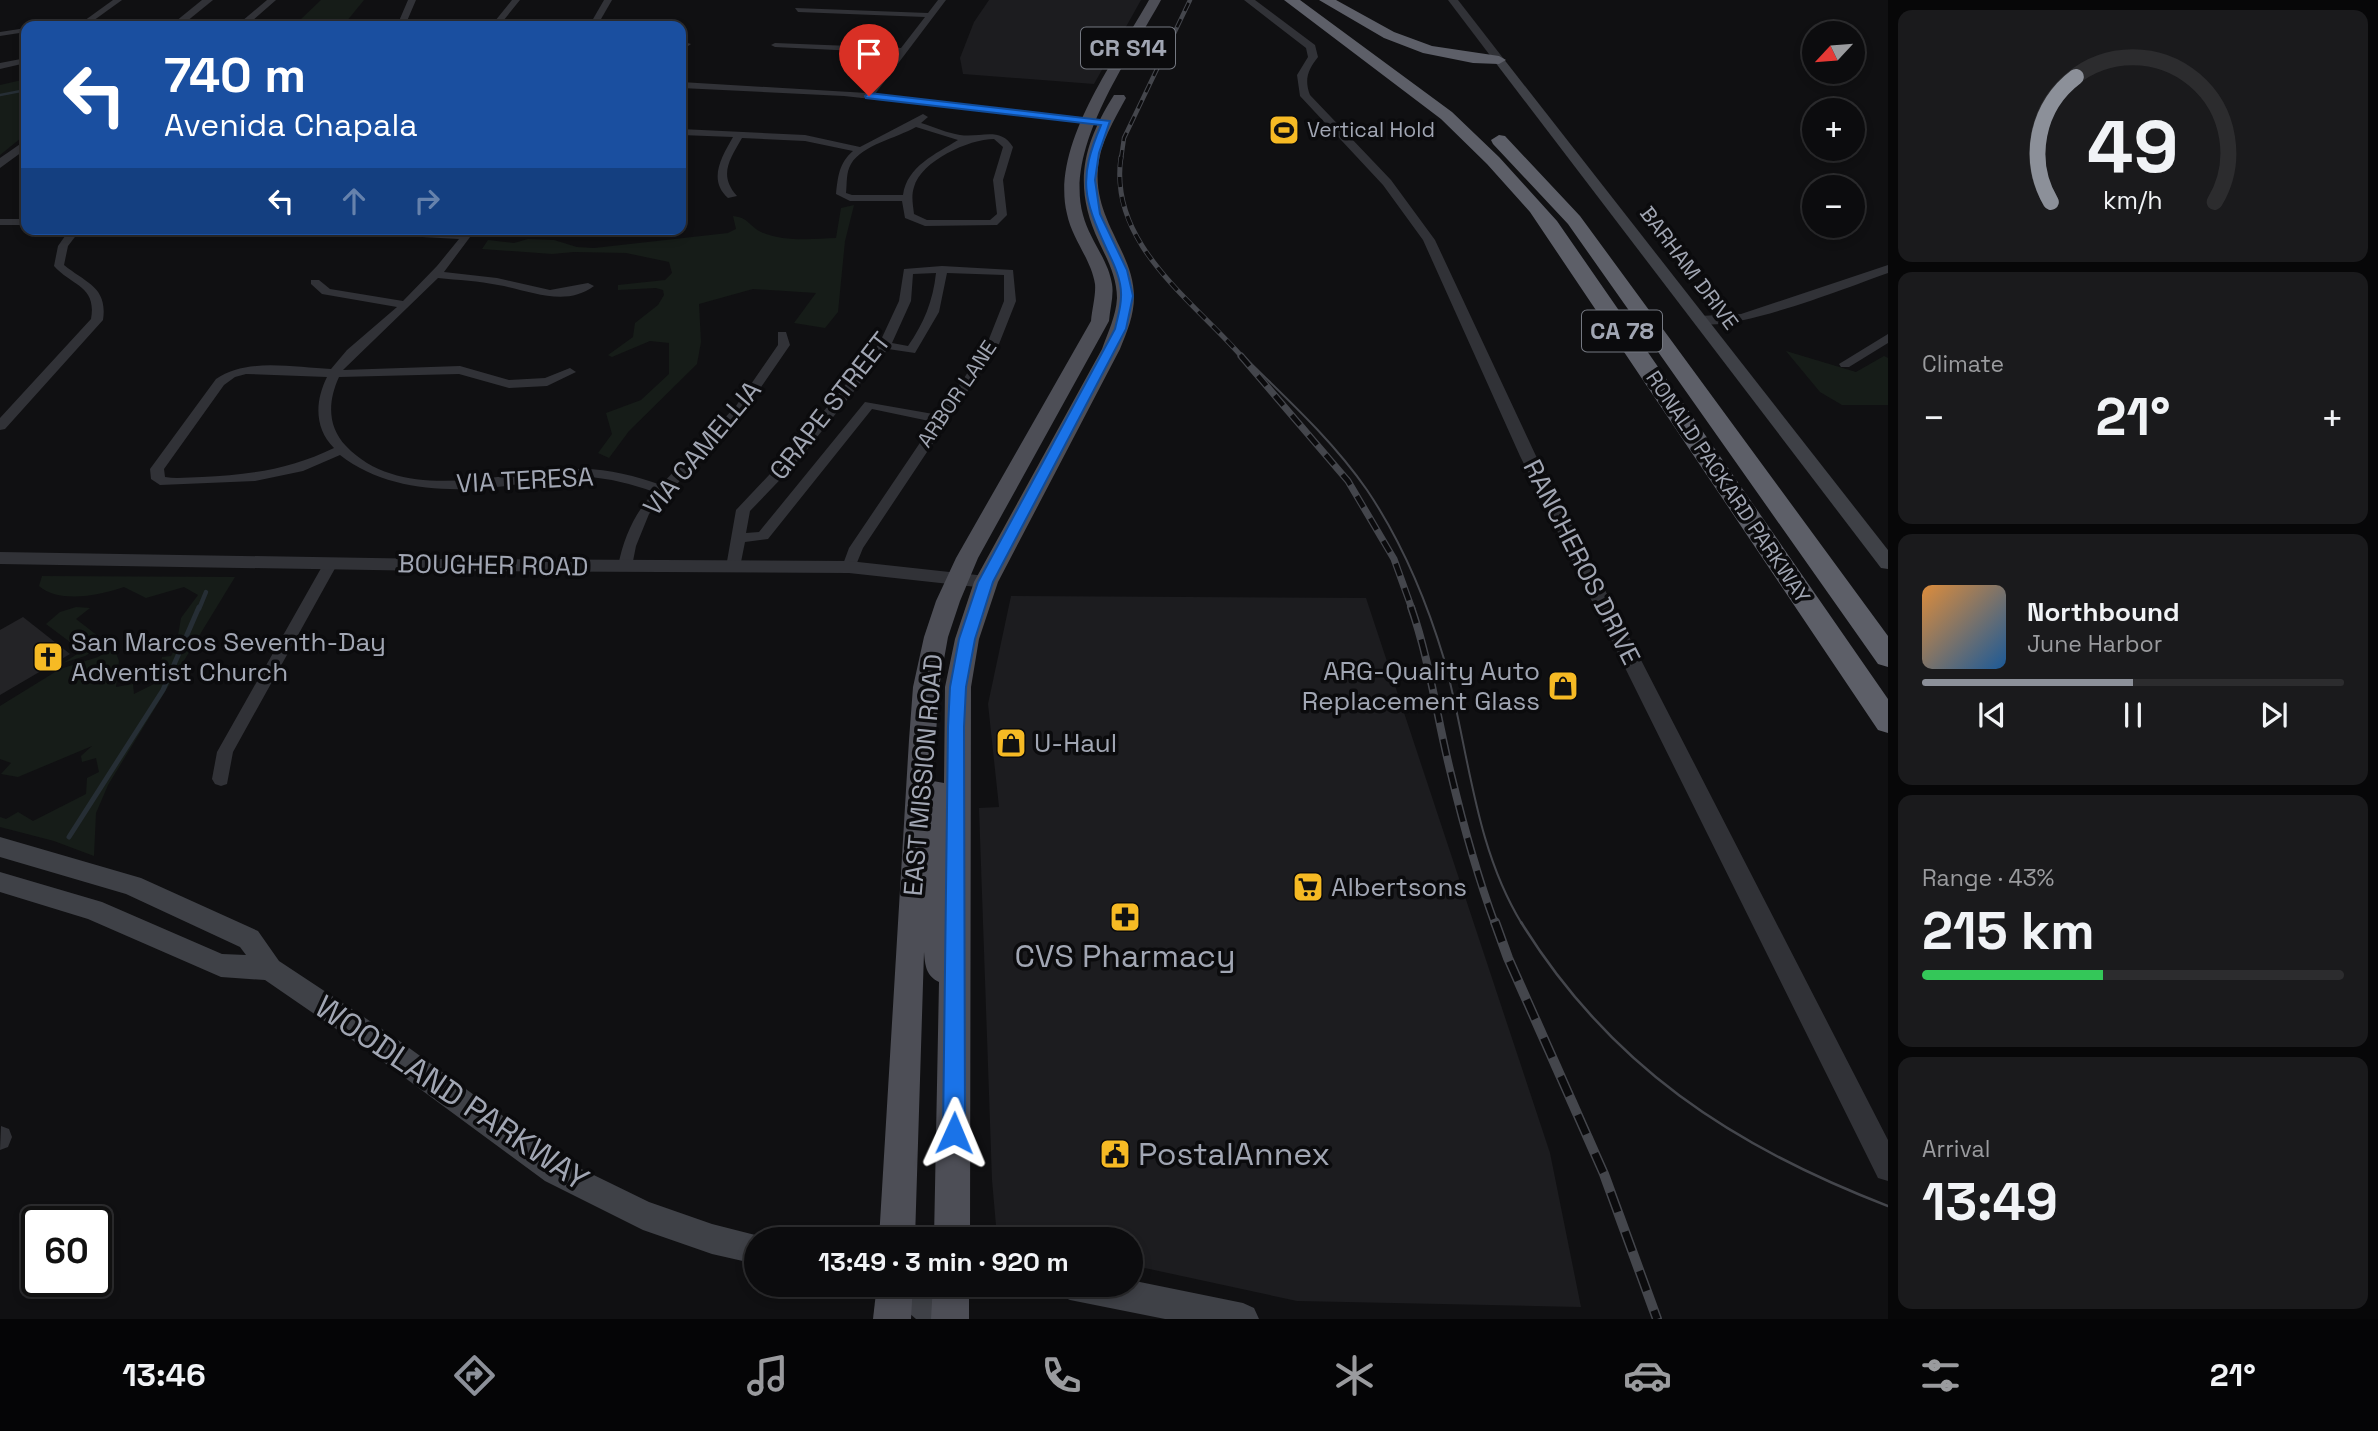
<!DOCTYPE html>
<meta charset="utf-8">
<style>
body{margin:0;font-family:"Space Grotesk",sans-serif;background:#1a1a1c;color:#f1f3f6;height:100vh;display:flex;flex-direction:column;font-size:26px;white-space:nowrap}
*{box-sizing:border-box;margin:0}
p{font-size:23px;color:#9a9b9e}
.icon{flex:none;width:38px;height:38px;fill:none;stroke:currentColor;stroke-width:2;stroke-linecap:round;stroke-linejoin:round}
.map{position:relative;flex:1;overflow:hidden}
.panel{display:flex;flex-direction:column;gap:10px;padding:10px;background:#070708;width:490px}
.panel>*{flex:none}
.hud{position:absolute;left:21px;top:21px;width:665px;height:214px;border-radius:14px;box-shadow:0 4px 10px #0003,0 0 0 2px #2c2c2e;background:#1a4fa0;color:#fff;overflow:hidden}
.needle{width:46px;rotate:244deg}
.controls{position:absolute;left:1802px;top:21px;display:grid;gap:14px}
.controls a{display:grid;place-items:center;width:63px;height:63px;border-radius:50%;background:#0c0c0e;box-shadow:0 4px 10px #0003,0 0 0 2px #2c2c2e;font-size:35px}
.speed{position:absolute;left:21px;top:1206px;display:flex;gap:14px;font-size:35px;font-weight:700;text-align:center}
.speed>*{display:grid;place-content:center;width:91px;height:91px;border-radius:50%;background:#0c0c0e;box-shadow:0 4px 10px #0003,0 0 0 2px #2c2c2e;line-height:1}
.speed .limit{border:4px solid #111;border-radius:10px;background:#fff;color:#111}
.pin{position:absolute;display:grid;place-items:center;width:60px;height:60px;color:#fff;margin:-72px -30px;border-radius:50% 50% 50% 0;rotate:-45deg;box-shadow:0 0 7px #0007}
.pin .icon{rotate:45deg}
.me{position:absolute;width:77px;margin:-38px;rotate:1deg;stroke-linejoin:round;filter:drop-shadow(0 0 5px #0008)}
.turn{display:flex;align-items:center;gap:24px;height:147px;padding:0 28px;font-size:32px}
.turn .icon{width:91px;height:91px;stroke-width:2.5}
.turn b{display:block;font-size:49px;line-height:60px}
.lanes{display:flex;align-items:center;height:66px;padding:0 28px;background:#0003;justify-content:center;gap:35px;direction:ltr}
.lanes .off{opacity:.35}
.big{font-size:52px;font-weight:600;line-height:1.1}
.panel .card{flex:1;display:flex;flex-direction:column;justify-content:center;gap:10px;min-width:0;padding:0 24px;border-radius:14px;background:#1a1a1c}
.panel .dial{align-items:center;gap:0}
.dial svg{height:182px;overflow:visible;fill:none;stroke:#2c2c2e;stroke-width:7;stroke-linecap:round;text-anchor:middle}
.dial text{fill:#f1f3f6;stroke:none}
.song{display:flex;align-items:center;gap:21px}
.cover{width:84px;height:84px;border-radius:10px;background:linear-gradient(135deg,hsl(30 70% 55%),hsl(210 70% 35%))}
.played{height:7px;border-radius:4px;background:linear-gradient(90deg,#8c9099 50%,#2c2c2e 50%)}
.keys{display:flex;justify-content:space-around;direction:ltr}
.heat{display:flex;justify-content:space-between;align-items:center;font-size:38px;direction:ltr}
.charge{height:10px;border-radius:5px;background:linear-gradient(90deg,#34c759 43%,#2c2c2e 0)}
.trip{position:absolute;left:744px;top:1227px;width:399px;height:70px;border-radius:35px;background:#0c0c0e;box-shadow:0 4px 10px #0003,0 0 0 2px #2c2c2e;font-weight:600;line-height:70px;text-align:center}
.menu{display:flex;height:112px;justify-content:space-around;align-items:center;background:#050506;color:#9a9b9e}
.menu .icon{width:49px;height:49px}
.menu .active{color:#8c9099}
.menu b{font-size:32px;color:#f1f3f6}
main{display:flex;flex:1;min-height:0}
.map>svg:first-child{display:block}
.built{fill:#1c1c1f}
.green{fill:#161c18}
.lines{fill:none;stroke-linecap:round;stroke-linejoin:round}
.stream-far2{stroke:#262e35;stroke-width:2.5}
.stream-far1{stroke:#262e35;stroke-width:4.5}
.stream{stroke:#262e35;stroke-width:5}
.building{fill:#232326}
.minor{fill:#313237;fill-rule:evenodd}
.tertiary{fill:#313237;fill-rule:evenodd}
.secondary{fill:#3f4147;fill-rule:evenodd}
.primary{fill:#4d4e56;fill-rule:evenodd}
.motorway{fill:#5d5f68;fill-rule:evenodd}
.tram-far1{stroke:#44464c;stroke-width:2}
.tram{stroke:#44464c;stroke-width:2.5}
.rail-far4-casing{stroke:#44464c;stroke-width:4.5}
.rail-far3-casing{stroke:#44464c;stroke-width:5}
.rail-far2-casing{stroke:#44464c;stroke-width:7}
.rail-far1-casing{stroke:#44464c;stroke-width:8}
.rail-casing{stroke:#44464c;stroke-width:10}
.rail-far4{stroke:#0b0b0d;stroke-width:2.5;stroke-dasharray:9;stroke-linecap:butt}
.rail-far3{stroke:#0b0b0d;stroke-width:3.5;stroke-dasharray:10;stroke-linecap:butt}
.rail-far2{stroke:#0b0b0d;stroke-width:4.5;stroke-dasharray:13;stroke-linecap:butt}
.rail-far1{stroke:#0b0b0d;stroke-width:5;stroke-dasharray:17;stroke-linecap:butt}
.rail{stroke:#0b0b0d;stroke-width:7;stroke-dasharray:21;stroke-linecap:butt}
.route{fill:#1a73e8;stroke:#114b97;stroke-width:2}
.labels{text-anchor:middle;stroke-width:7;stroke-linejoin:round;paint-order:stroke}
.far-poi-label{font-size:21px;fill:#a1a6b3;stroke:#0b0b0d;text-anchor:start}
.far-street-label{font-size:21px;fill:#a1a6b3;stroke:#0b0b0d}
.shield{fill:#0b0b0d;stroke:#747881;stroke-width:2}
.shield-label{font-size:24px;font-weight:bold;fill:#a1a6b3}
.street-label{font-size:26px;fill:#a1a6b3;stroke:#0b0b0d}
.poi-label{font-size:26px;fill:#a1a6b3;stroke:#0b0b0d;text-anchor:start}
.near-poi-label{font-size:32px;fill:#a1a6b3;stroke:#0b0b0d}
.near-street-label{font-size:32px;fill:#a1a6b3;stroke:#0b0b0d}
</style>
<main>
<div class="map">
<svg width="1888" height="1319" viewBox="0 0 1888 1319">
<rect width="100%" height="100%" fill="#101012"/>
<g class="built">
<polygon points="989,0 1141,0 1094,84 963,74 960,58 974,22"/>
<polygon points="1011,596 1366,598 1550,1153 1581,1307 1297,1301 1131,1265 1130,1239 997,1237 992,1180 979,808 999,807 988,704"/>
</g>
<g class="green">
<polygon points="321,0 364,0 346,22 299,21"/>
<polygon points="26,79 26,134 0,155 0,85"/>
<path d="M854,205L845,241L838,312L825,328L794,323L816,293L753,289L699,304L701,342L697,364L629,431L609,458L598,453L612,434L606,413L641,400L669,374V343L650,341L612,357L608,355L633,337L635,323L658,305L664,295L663,290L656,288L618,290V285L665,280L672,273L669,262L626,253L574,252L552,254L482,249L488,240L514,243L528,239L554,240L577,247L594,248L728,233L736,229L733,216C749,218 748,225 761,232C784,242 812,239 836,238L841,208Z"/>
<polygon points="1786,351 1856,372 1884,356 1888,358 1888,405 1842,405 1820,392"/>
<path d="M42,576L235,577L108,785L96,813L94,856L54,841L0,827V817L6,819L18,812L33,821L86,794L87,778L99,772L96,758L82,762L81,756L92,746L18,777L1,774L11,763L0,759V706L60,669L98,657L114,648L119,661L116,687L133,684L134,694L156,683L162,657L171,656L176,647L181,618L198,595L184,587L146,598L124,587C100,595 60,604 39,586Z"/>
<polygon points="76,607 90,608 76,619 107,643 85,656 63,663 82,651 46,624 60,612"/>
</g>
<g class="lines">
<polyline class="stream-far2" points="0,95 26,90"/>
<polyline class="stream-far1" points="199,609 206,592"/>
<polyline class="stream" points="69,837 163,690 199,607"/>
</g>
<polygon class="building" points="23,617 70,654 0,695 0,630"/>
<g class="lines">
<g class="minor">
<polygon points="113,0 122,0 86,26 77,26"/>
<polygon points="267,0 276,0 252,21 399,21 408,0 416,0 407,21 495,21 512,0 520,0 499,26 179,25 175,23 179,21 242,21"/>
<polygon points="604,0 612,0 597,26 589,26"/>
<polygon points="938,0 946,0 875,94 1106,120 1111,123 1109,125 844,96 681,88 681,82 867,93 897,53 775,47 771,45 775,43 901,48 925,17 798,12 795,8 928,13"/>
<polygon points="26,28 26,32 0,36 0,32"/>
<polygon points="684,42 691,44 681,51 681,45"/>
<polygon points="26,58 26,63 0,69 0,63"/>
<path d="M923,114L928,117L921,123C934,127 947,133 960,135C981,138 1000,126 1013,147L1003,180L1007,215L997,225L925,226L905,218L902,201H850L836,194C838,176 839,163 853,151L805,141L742,138C730,159 718,175 737,196L728,198C708,180 721,158 733,137L681,135V129L805,135L860,147ZM916,127L958,140C936,154 907,166 903,195H852L846,193C847,183 846,172 851,164C862,145 897,138 916,127ZM994,139L1003,147L993,180L997,214L990,220H927L914,214C913,205 911,196 914,187C921,161 969,139 994,139Z"/>
<rect x="0" y="219" width="26" height="6"/>
<path d="M70,229H81L68,246L64,265C86,283 108,287 103,320L5,429L0,430V418L91,319C97,286 72,286 54,266L58,246Z"/>
<path d="M249,229H395L463,233L466,229H476L444,272L497,278L550,290L588,283L594,286C565,308 529,290 498,285C479,281 458,280 438,278L343,370L460,366L509,380L545,378L570,368L576,372L547,386L509,388L459,374L339,377C328,401 327,426 346,446C405,508 510,468 583,469C609,469 636,476 661,485L736,406L778,345V332H786L790,345L744,412L649,514L636,546L632,566L625,571L618,566C624,537 634,514 654,492C632,484 609,478 586,477C559,476 532,482 506,486C450,493 386,491 340,455L303,471L255,481L160,485L151,479L150,469L216,379C247,357 295,368 331,369L347,350L397,307L322,294L311,284V280H319L330,289L403,301L437,266L459,239L348,233L254,232ZM246,374L327,377C315,401 314,428 334,448C291,469 249,475 202,477C190,477 177,479 165,477L164,469L224,385L235,377Z"/>
<path d="M942,266L1013,270L1016,301L999,344L863,548L854,570H844L842,567L849,548L934,422L872,409L768,539L745,542L740,567L738,570H728L726,567L736,510L786,457L879,344L899,301L904,269ZM936,273C933,301 924,323 908,346L892,343L911,301L913,274ZM947,273L1004,275V301L987,344L939,415L865,402L759,532L746,533L750,511L796,463L888,349L915,353L939,312Z"/>
<polygon points="1888,334 1888,343 1849,367 1841,367 1839,364"/>
<polygon points="331,558 338,563 233,752 227,784 221,786 215,784 212,779 217,752 324,563"/>
<polygon points="1,1126 9,1129 12,1137 8,1147 0,1150"/>
</g>
<g class="tertiary">
<polygon points="202,0 213,0 181,26 170,26"/>
<path d="M1244,0H1255L1315,45L1318,57C1308,70 1304,79 1310,95L1391,180L1435,240L1536,456L1888,1140V1181L1878,1178L1520,456L1423,240L1383,185L1300,96L1297,75L1308,57L1306,48Z"/>
<polygon points="1448,0 1458,0 1503,58 1503,62 1495,62"/>
<polygon points="26,140 26,149 0,168 0,158"/>
<path d="M1888,265V273C1856,284 1715,341 1692,320L1699,316L1741,314Z"/>
<polygon points="0,552 432,559 849,561 986,576 995,582 986,588 849,573 432,571 0,564"/>
</g>
<g class="secondary">
<polygon points="1495,58 1503,58 1888,550 1888,569 1881,568 1495,62"/>
<polygon points="0,837 141,878 258,931 279,961 394,1037 565,1161 649,1202 712,1224 767,1238 756,1239 756,1264 712,1254 643,1230 545,1181 374,1055 265,980 221,977 88,919 0,892 0,872 102,902 222,954 246,955 240,947 126,894 0,857"/>
<polygon points="1130,1280 1243,1303 1254,1308 1259,1319 1165,1319 1070,1300 1059,1295 1055,1284 1130,1284"/>
<polygon points="884,1284 924,1284 952,1308 957,1319 916,1319 888,1295"/>
</g>
<g class="primary">
<path d="M1149,0H1161C1129,59 1064,147 1083,215C1089,239 1108,259 1112,284C1114,295 1110,309 1109,321L978,558L960,601L948,637L939,687L933,781L944,783L945,687L955,639L974,582L1102,349C1108,332 1116,316 1117,298C1117,277 1107,259 1099,242C1073,186 1082,146 1114,95H1124L1126,98C1114,120 1100,143 1098,168C1093,220 1134,252 1134,297C1134,315 1127,332 1120,349L998,582L979,639L971,687L970,1239H934L939,982C926,976 925,965 924,952L915,1239H879L909,740L913,687L924,637L936,601L956,558L1091,321C1092,309 1096,295 1095,284C1091,259 1072,239 1067,214C1050,145 1116,59 1149,0Z"/>
<polygon points="877,1284 913,1284 911,1319 873,1319"/>
<polygon points="933,1284 969,1284 969,1319 931,1319"/>
</g>
<g class="motorway">
<polygon points="1284,0 1300,0 1452,112 1499,157 1557,221 1888,699 1888,733 1878,730 1530,212 1487,164 1441,119"/>
<polygon points="1319,0 1336,0 1394,32 1432,46 1499,56 1506,60 1499,64 1473,63 1423,53 1384,38"/>
<polygon points="1499,135 1505,136 1580,216 1888,636 1888,667 1878,664 1568,224 1493,144 1491,140"/>
</g>
<path class="tram-far1" d="M1229,342C1276,389 1329,435 1367,490C1402,542 1426,599 1444,659C1469,748 1473,844 1522,924"/>
<path class="tram" d="M1521,922C1610,1066 1732,1146 1888,1206"/>
<g class="rail-far4-casing">
<polyline id="rail-far4" points="1121,159 1124,138 1190,0"/>
</g>
<g class="rail-far3-casing">
<path id="rail-far3" d="M1121,157C1108,244 1193,300 1243,358"/>
</g>
<g class="rail-far2-casing">
<polyline id="rail-far2" points="1241,356 1348,481 1394,559 1412,609"/>
</g>
<g class="rail-far1-casing">
<path id="rail-far1" d="M1411,607C1430,661 1437,719 1451,774C1463,824 1477,875 1495,924"/>
</g>
<g class="rail-casing">
<polyline id="rail" points="1495,922 1508,958 1604,1174 1657,1319"/>
</g>
<use href="#rail-far4" class="rail-far4"/>
<use href="#rail-far3" class="rail-far3"/>
<use href="#rail-far2" class="rail-far2"/>
<use href="#rail-far1" class="rail-far1"/>
<use href="#rail" class="rail"/>
</g>
<path class="route" d="M869,93L1110,121L1099,153L1095,180L1100,214L1127,270L1133,296L1126,329L993,582L975,639L966,687L964,727L965,1133L961,1141L954,1144L946,1141L943,1133L948,727L950,687L959,639L978,582L1115,329C1117,319 1121,308 1121,297C1122,281 1114,264 1107,250C1083,198 1078,179 1101,125L866,98L865,96Z"/>
<defs>
<g id="stadium-square" transform="scale(1.575)"><rect x="-9" y="-9" width="18" height="18" rx="4" fill="#f6ba24" stroke="#0b0b0d"/><path d="M0-5a6.5 5 0 1 0 0 10a6.5 5 0 1 0 0-10ZM-3.5-1.8h7v3.6h-7Z" fill="#111"/></g>
<g id="church-square" transform="scale(1.575)"><rect x="-9" y="-9" width="18" height="18" rx="4" fill="#f6ba24" stroke="#0b0b0d"/><path d="M-1.2-6h2.4v3.5h3.3v2.4h-3.3V6h-2.4V-.1h-3.3v-2.4h3.3Z" fill="#111"/></g>
<g id="shop-square" transform="scale(1.575)"><rect x="-9" y="-9" width="18" height="18" rx="4" fill="#f6ba24" stroke="#0b0b0d"/><path d="M-5-2.5h2.3a2.7 3.5 0 0 1 5.4 0H5L5.5 6h-11ZM-1.5-2.5h3a1.5 2.3 0 0 0-3 0Z" fill="#111"/></g>
<g id="supermarket-square" transform="scale(1.575)"><rect x="-9" y="-9" width="18" height="18" rx="4" fill="#f6ba24" stroke="#0b0b0d"/><path d="M-6-5.5h2.5l.6 2H6L4.5 2H-2.5L-4.4-4H-6ZM-1.5 3.2a1.3 1.3 0 1 0 .1 0ZM3 3.2a1.3 1.3 0 1 0 .1 0Z" fill="#111"/></g>
<g id="pharmacy-square" transform="scale(1.575)"><rect x="-9" y="-9" width="18" height="18" rx="4" fill="#f6ba24" stroke="#0b0b0d"/><path d="M-2-6h4v4h4v4h-4v4h-4v-4h-4v-4h4Z" fill="#111"/></g>
<g id="civic-square" transform="scale(1.575)"><rect x="-9" y="-9" width="18" height="18" rx="4" fill="#f6ba24" stroke="#0b0b0d"/><path d="M-.6-6.5H3V-4.5H.6V-3L4-1V1h2V6H-6V1h2V-1L-.6-3ZM-1.2 2.5V6h2.4V2.5Z" fill="#111"/></g>
</defs>
<g fill-rule="evenodd">
<use href="#stadium-square" x="1284" y="130"/>
<use href="#church-square" x="48" y="657"/>
<use href="#shop-square" x="1563" y="686"/>
<use href="#shop-square" x="1011" y="743"/>
<use href="#supermarket-square" x="1308" y="887"/>
<use href="#pharmacy-square" x="1125" y="917"/>
<use href="#civic-square" x="1115" y="1154"/>
</g>
<g class="labels">
<g class="far-poi-label">
<text x="1307" y="137">Vertical Hold</text>
</g>
<g class="far-street-label">
<text transform="translate(1689 268) rotate(53)" y="7">BARHAM DRIVE</text>
<text transform="translate(957 394) rotate(-56)" y="7">ARBOR LANE</text>
<text transform="translate(1728 487) rotate(56)" y="7">RONALD PACKARD PARKWAY</text>
</g>
<g class="shield">
<rect x="1081" y="27.5" width="94" height="41" rx="5"/>
<rect x="1582" y="310.5" width="80" height="41" rx="5"/>
</g>
<g class="shield-label">
<text x="1128" y="56">CR S14</text>
<text x="1622" y="339">CA 78</text>
</g>
<g class="street-label">
<text transform="translate(830 406) rotate(-52)" y="9">GRAPE STREET</text>
<text transform="translate(702 448) rotate(-50)" y="9">VIA CAMELLIA</text>
<text transform="translate(525 480) rotate(-3)" y="9">VIA TERESA</text>
<text transform="translate(1582 562) rotate(63)" y="9">RANCHEROS DRIVE</text>
<text transform="translate(493 565) rotate(1)" y="9">BOUGHER ROAD</text>
<text transform="translate(923 775) rotate(-85)" y="9">EAST MISSION ROAD</text>
</g>
<g class="poi-label">
<text x="71" y="651">San Marcos Seventh-Day<tspan x="71" dy="30">Adventist Church</tspan></text>
<text x="1540" y="680" text-anchor="end">ARG-Quality Auto<tspan x="1540" dy="30">Replacement Glass</tspan></text>
<text x="1034" y="752">U-Haul</text>
<text x="1331" y="896">Albertsons</text>
</g>
<g class="near-poi-label">
<text x="1125" y="967">CVS Pharmacy</text>
<text x="1138" y="1165" text-anchor="start">PostalAnnex</text>
</g>
<g class="near-street-label">
<text transform="translate(452 1093) rotate(34)" y="11">WOODLAND PARKWAY</text>
</g>
</g>
</svg>
<div class="controls">
<a><svg class="needle" viewBox="-14 -14 28 28"><path d="M0-13l5 13h-10z" fill="#e53935"/><path d="M0 13l5-13h-10z" fill="#9a9b9e"/></svg></a>
<a>+</a>
<a>−</a>
</div>
<div class="speed"><div class="limit">60</div></div>
<div class="pin" style="left:869px;top:96px;background:#d93025"><svg class="icon" aria-label="arrive" viewBox="0 0 24 24"><path d="M6 21V4h12l-3 4 3 4H6"/></svg></div>
<svg class="me" style="left:954px;top:1133px" viewBox="-20 -20 40 40"><path d="M0-17L14 15 0 8-14 15z" fill="#1a73e8" stroke="#fff" stroke-width="4"/></svg>
<div class="trip">13:49 · 3 min · 920 m</div>
<div class="hud">
<div class="turn"><svg class="icon" aria-label="left" viewBox="0 0 24 24"><path d="M17 20v-9H6M10 6l-5 5 5 5"/></svg><div><b>740 m</b>Avenida Chapala</div></div>
<div class="lanes"><svg class="icon" aria-label="left" viewBox="0 0 24 24"><path d="M17 20v-9H6M10 6l-5 5 5 5"/></svg><svg class="icon off" aria-label="ahead" viewBox="0 0 24 24"><path d="M12 20V5M6 11l6-6 6 6"/></svg><svg class="icon off" aria-label="right" viewBox="0 0 24 24"><path d="M7 20v-9h11M14 6l5 5-5 5"/></svg></div>
</div>
</div>
<section class="panel">
<div class="card dial"><svg viewBox="0 0 100 80">
<path d="M14 69A42 42 0 1 1 86 69"/>
<path d="M14 69A42 42 0 0 1 25 14" stroke="#8c9099"/>
<text x="50" y="56" font-size="32" font-weight="700">49</text>
<text x="50" y="72" font-size="11">km/h</text>
</svg></div>
<div class="card"><p>Climate</p>
<div class="heat"><a>−</a><b class="big">21°</b><a>+</a></div>
</div>
<div class="card">
<div class="song"><i class="cover"></i><div><b>Northbound</b><p>June Harbor</p></div></div>
<div class="played"></div>
<div class="keys"><svg class="icon" aria-label="previous" viewBox="0 0 24 24"><path d="M18 5L8 12l10 7zM5 5v14"/></svg><svg class="icon" aria-label="pause" viewBox="0 0 24 24"><path d="M8 5v14M16 5v14"/></svg><svg class="icon" aria-label="next" viewBox="0 0 24 24"><path d="M6 5l10 7-10 7zM19 5v14"/></svg></div>
</div>
<div class="card"><p>Range · 43%</p><b class="big">215 km</b><div class="charge"></div></div>
<div class="card"><p>Arrival</p><b class="big">13:49</b></div>
</section>
</main>
<nav class="menu">
<b>13:46</b>
<svg class="icon active" aria-label="directions" viewBox="0 0 24 24"><path d="M12 3l9 9-9 9-9-9zM9 14v-3h6M13 9l2 2-2 2"/></svg>
<svg class="icon" aria-label="music" viewBox="0 0 24 24"><path d="M9 18V5l10-2v13"/><circle cx="6" cy="18" r="3"/><circle cx="16" cy="16" r="3"/></svg>
<svg class="icon" aria-label="phone" viewBox="0 0 24 24"><path d="M5 4h4l2 5-3 2q2 4 5 5l2-3 5 2v4C11 20 4 13 5 4z"/></svg>
<svg class="icon" aria-label="climate" viewBox="0 0 24 24"><path d="M12 3v18M4 7l16 10M4 17L20 7"/></svg>
<svg class="icon" aria-label="car" viewBox="0 0 24 24"><path d="M5 17H2v-5l4-1 3-4h7l3 4 3 1v5h-3M9 17h6M6 11h13"/><circle cx="7" cy="17" r="2"/><circle cx="17" cy="17" r="2"/></svg>
<svg class="icon" aria-label="filters" viewBox="0 0 24 24"><path d="M4 7h16M4 17h16"/><circle cx="9" cy="7" r="2"/><circle cx="15" cy="17" r="2"/></svg>
<b>21°</b>
</nav>
